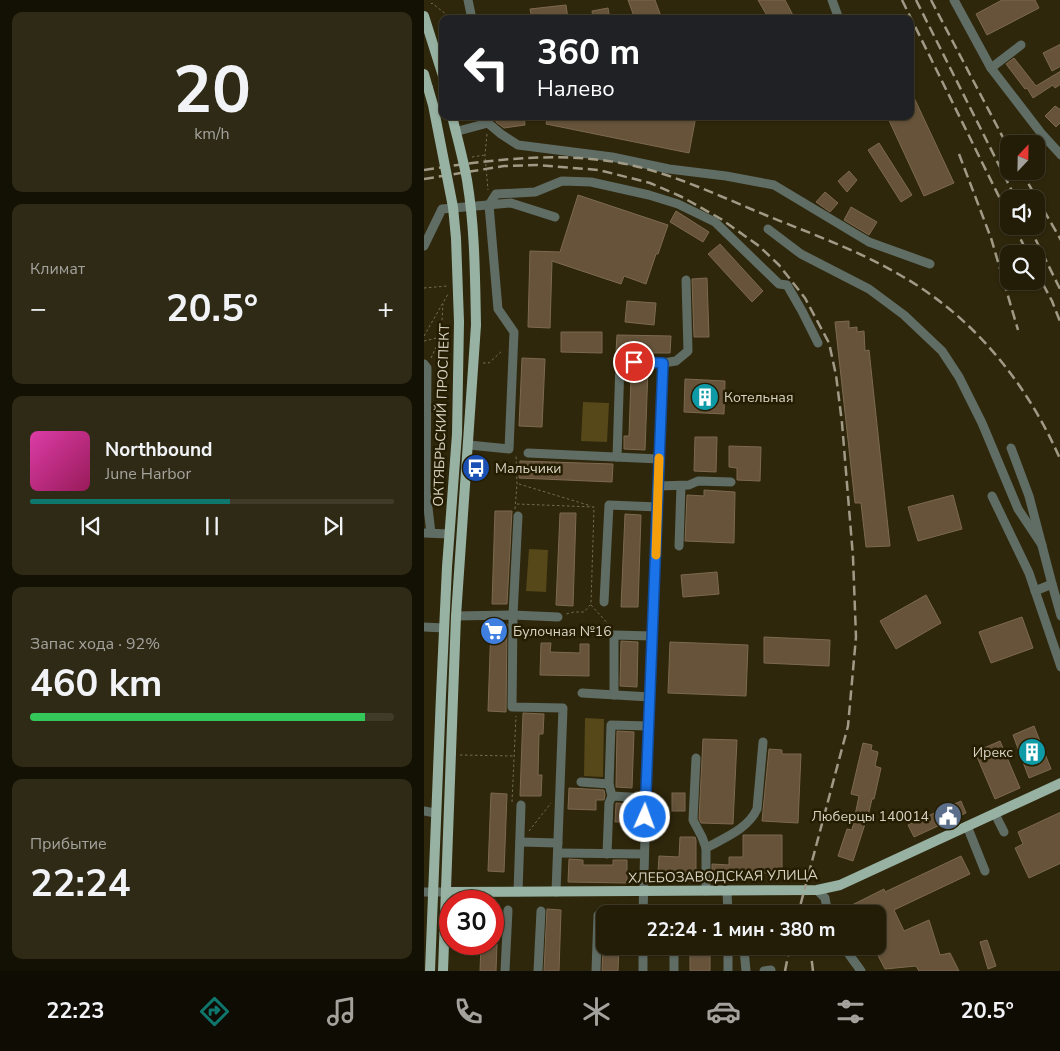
<!DOCTYPE html>
<html lang="ru">
<meta charset="utf-8">
<style>
body{margin:0;font-family:"Nunito Sans",sans-serif;background:#2f2a16;color:#f1f3f6;height:100vh;display:flex;flex-direction:column;font-size:19px;white-space:nowrap}
*{box-sizing:border-box;margin:0}
p{font-size:16px;color:#a3a29c}
.icon{flex:none;width:28px;height:28px;fill:none;stroke:currentColor;stroke-width:2;stroke-linecap:round;stroke-linejoin:round}
.map{position:relative;flex:1;overflow:hidden}
.drawer{display:flex;flex-direction:column;gap:12px;padding:12px;background:#131004;width:424px}
.drawer>*{flex:none}
.banner{position:absolute;left:15px;top:15px;width:475px;height:105px;border-radius:10px;box-shadow:0 1px 4px #0004,0 0 0 1px #403b29;background:#202124;color:#fff;overflow:hidden}
.needle{width:32px;rotate:22deg}
.tools{position:absolute;left:576px;top:135px;display:grid;gap:10px}
.tools a{display:grid;place-items:center;width:45px;height:45px;border-radius:10px;background:#231d08;box-shadow:0 1px 4px #0004,0 0 0 1px #403b29;font-size:25px}
.speed{position:absolute;left:15px;top:890px;display:flex;gap:10px;font-size:25px;font-weight:700;text-align:center}
.speed>*{display:grid;place-content:center;width:65px;height:65px;border-radius:50%;background:#231d08;box-shadow:0 1px 4px #0004,0 0 0 1px #403b29;line-height:1}
.speed .limit{border:8px solid #d22;background:#fff;color:#111}
.pin{position:absolute;display:grid;place-items:center;width:42px;height:42px;color:#fff;margin:-21px;border:2px solid #fff;border-radius:50%;box-shadow:0 1px 5px #0007}
.me{position:absolute;width:55px;margin:-28px;rotate:2deg;stroke-linejoin:round;filter:drop-shadow(0 0 4px #0008)}
.turn{display:flex;align-items:center;gap:18px;height:105px;padding:0 15px;font-size:22px}
.turn .icon{width:65px;height:65px;stroke-width:2.5}
.turn b{display:block;font-size:35px;line-height:42px}
.big{font-size:38px;font-weight:700;line-height:1.1}
.drawer .card{flex:1;display:flex;flex-direction:column;justify-content:center;gap:8px;min-width:0;padding:0 18px;border-radius:10px;background:#2f2a16}
.drawer .dial{align-items:center;gap:0}
.dial b{font-size:65px;line-height:1}
.song{display:flex;align-items:center;gap:15px}
.cover{width:60px;height:60px;border-radius:8px;background:linear-gradient(135deg,hsl(320 70% 55%),hsl(330 70% 35%))}
.played{height:5px;border-radius:2px;background:linear-gradient(90deg,#0f766e 55%,#403b29 55%)}
.keys{display:flex;justify-content:space-around;direction:ltr}
.heat{display:flex;justify-content:space-between;align-items:center;font-size:28px;direction:ltr}
.charge{height:8px;border-radius:4px;background:linear-gradient(90deg,#34c759 92%,#403b29 0)}
.trip{position:absolute;left:172px;top:905px;width:290px;height:50px;border-radius:10px;background:#231d08;box-shadow:0 1px 4px #0004,0 0 0 1px #403b29;font-weight:700;line-height:50px;text-align:center}
.tab-bar{display:flex;height:80px;justify-content:space-around;align-items:center;background:#0e0c03;color:#a3a29c}
.tab-bar .icon{width:35px;height:35px}
.tab-bar .on{color:#0f766e}
.tab-bar b{font-size:22px;color:#f1f3f6}
main{display:flex;flex:1;min-height:0}
.map>svg:first-child{display:block}
.park{fill:#564818}
.building{fill:#66533a;stroke:#7d6950}
.lines{fill:none;stroke-linecap:round;stroke-linejoin:round}
.path{stroke:#736d56;stroke-width:1;stroke-dasharray:2.5 2.5;stroke-linecap:butt}
.minor{stroke:#5f6d65;stroke-width:9}
.major{stroke:#97b2a3;stroke-width:10}
.rail{stroke:#a09a86;stroke-width:2.5;stroke-dasharray:10 5;stroke-linecap:butt}
.major-bridge{stroke:#97b2a3;stroke-width:10}
.route-casing{stroke:#114b97;stroke-width:12}
.route{stroke:#1a73e8;stroke-width:9}
.slow{stroke:#f59e0b;stroke-width:9}
.labels{text-anchor:middle;stroke-width:5;stroke-linejoin:round;paint-order:stroke}
.poi-label{font-size:14px;fill:#d8d3c3;stroke:#251d02;text-anchor:start}
.street-label{font-size:14px;fill:#d8d3c3;stroke:#251d02}
</style>
<main>
<section class="drawer">
<div class="card dial"><b>20</b><p>km/h</p></div>
<div class="card"><p>Климат</p>
<div class="heat"><a>−</a><b class="big">20.5°</b><a>+</a></div>
</div>
<div class="card">
<div class="song"><i class="cover"></i><div><b>Northbound</b><p>June Harbor</p></div></div>
<div class="played"></div>
<div class="keys"><svg class="icon" aria-label="previous" viewBox="0 0 24 24"><path d="M18 5L8 12l10 7zM5 5v14"/></svg><svg class="icon" aria-label="pause" viewBox="0 0 24 24"><path d="M8 5v14M16 5v14"/></svg><svg class="icon" aria-label="next" viewBox="0 0 24 24"><path d="M6 5l10 7-10 7zM19 5v14"/></svg></div>
</div>
<div class="card"><p>Запас хода · 92%</p><b class="big">460 km</b><div class="charge"></div></div>
<div class="card"><p>Прибытие</p><b class="big">22:24</b></div>
</section>
<div class="map">
<svg width="637" height="971" viewBox="0 0 637 971">
<rect width="100%" height="100%" fill="#2f270b"/>
<g class="park">
<polygon points="159,402 185,403 183,442 157,441"/>
<polygon points="105,549 124,550 122,592 102,591"/>
<polygon points="161,718 180,719 179,777 160,776"/>
</g>
<g class="building">
<polygon points="204,0 231,0 238,19 211,19"/>
<polygon points="334,0 361,0 371,19 345,19"/>
<polygon points="578,0 611,0 615,8 563,35 552,14"/>
<polygon points="142,5 144,19 108,19 106,9"/>
<polygon points="184,8 186,19 169,19 168,11"/>
<polygon points="637,44 637,66 628,71 619,53"/>
<polygon points="590,58 612,86 637,71 637,84 631,88 629,85 609,98 603,88 601,89 582,64"/>
<polygon points="486,89 530,183 500,196 463,116 486,116"/>
<polygon points="631,106 637,110 637,122 632,127 621,116"/>
<polygon points="72,116 100,116 101,125 80,128 72,122"/>
<polygon points="124,116 272,116 265,153 122,124"/>
<polygon points="455,143 488,195 477,202 444,150"/>
<polygon points="425,171 433,180 423,192 414,181"/>
<polygon points="401,192 414,203 406,212 392,202"/>
<polygon points="154,195 244,225 234,254 232,254 222,284 200,276 197,284 128,261 126,328 104,327 106,251 136,252"/>
<polygon points="427,207 453,222 445,235 420,220"/>
<polygon points="252,211 285,232 279,242 246,222"/>
<polygon points="296,244 339,291 328,302 284,254"/>
<polygon points="283,278 285,337 270,337 268,279"/>
<polygon points="203,301 232,303 230,325 201,322"/>
<polygon points="425,321 425,328 433,327 433,332 440,331 441,351 445,350 466,546 442,547 437,503 431,503 411,322"/>
<polygon points="137,332 178,332 178,353 137,352"/>
<polygon points="193,335 247,336 246,353 224,353 224,356 200,356 200,352 192,352"/>
<polygon points="98,358 121,359 118,427 95,426"/>
<polygon points="202,368 224,369 221,450 200,449 200,436 205,436 207,378 202,378"/>
<polygon points="261,379 301,381 300,414 260,412"/>
<polygon points="271,437 293,437 292,472 270,471"/>
<polygon points="305,446 337,447 336,481 313,480 313,468 305,467"/>
<polygon points="96,461 189,464 188,482 95,478"/>
<polygon points="280,490 311,492 310,543 261,541 263,495 280,496"/>
<polygon points="529,495 538,529 494,541 484,507"/>
<polygon points="71,511 88,511 83,604 68,604"/>
<polygon points="136,513 152,513 149,606 132,605"/>
<polygon points="201,514 217,515 214,607 197,607"/>
<polygon points="293,572 295,594 259,597 257,575"/>
<polygon points="502,595 517,623 472,649 456,621"/>
<polygon points="598,617 609,648 567,663 555,632"/>
<polygon points="67,624 83,624 82,712 64,711"/>
<polygon points="340,637 406,640 405,666 340,663"/>
<polygon points="197,641 214,642 213,687 196,686"/>
<polygon points="246,642 324,645 322,696 244,693"/>
<polygon points="117,643 127,643 126,652 156,653 156,644 165,644 165,676 116,675"/>
<polygon points="99,713 120,714 119,734 115,734 114,775 118,775 117,796 96,796"/>
<polygon points="610,726 627,769 605,778 589,735"/>
<polygon points="193,731 210,732 208,788 192,787"/>
<polygon points="279,739 313,740 309,824 277,823 275,819"/>
<polygon points="576,741 596,788 571,799 551,752"/>
<polygon points="439,743 448,745 447,750 454,752 451,766 457,768 450,799 448,799 442,825 441,824 429,861 414,856 423,829 428,830 435,796 427,794"/>
<polygon points="345,749 358,750 358,754 377,754 374,823 338,821"/>
<polygon points="145,788 180,790 181,795 180,800 172,800 172,810 144,809"/>
<polygon points="67,793 83,794 80,872 64,871"/>
<rect x="248" y="793" width="13" height="18"/>
<polygon points="537,801 542,813 490,837 484,825"/>
<polygon points="192,803 205,804 204,822 191,822"/>
<polygon points="637,812 637,863 605,878 591,848 599,844 594,832"/>
<polygon points="319,835 358,835 358,873 303,873 303,876 288,875 288,864 305,865 305,857 319,857"/>
<polygon points="256,837 271,837 272,840 272,873 234,872 235,856 255,857"/>
<polygon points="537,856 546,874 470,910 480,931 505,920 516,955 526,953 535,971 495,971 492,966 461,969 449,946 454,946 454,914 432,914 428,905 460,889 461,892"/>
<polygon points="145,859 159,860 159,865 189,865 189,860 203,860 203,883 144,882"/>
<polygon points="295,907 295,914 257,914 257,908"/>
<polygon points="123,909 137,910 135,971 120,971"/>
<polygon points="563,940 572,966 564,969 556,942"/>
<polygon points="57,944 73,944 72,971 56,971"/>
<polygon points="179,946 195,946 194,971 178,971"/>
<polygon points="274,946 296,946 296,955 286,955 286,971 266,971 266,955 275,955"/>
</g>
<g class="lines">
<g class="path">
<polyline points="7,4 8,3 28,19"/>
<polyline points="63,134 61,155 64,190"/>
<polyline points="48,157 61,155"/>
<polyline points="0,288 23,286"/>
<polyline points="0,336 24,294"/>
<polyline points="17,337 24,351"/>
<polyline points="0,341 17,337"/>
<polyline points="7,358 17,337 19,304"/>
<polyline points="59,363 65,363 79,350"/>
<polyline points="95,484 167,506"/>
<polyline points="93,504 170,507 167,604 160,612 150,612 142,614"/>
<polyline points="91,509 93,484 92,455"/>
<polyline points="167,605 186,626"/>
<polyline points="36,755 90,756"/>
<polyline points="88,802 92,716"/>
<polyline points="105,831 127,803"/>
</g>
<g class="minor">
<polyline points="44,0 48,19"/>
<polyline points="408,0 415,19"/>
<polyline points="530,0 567,68 617,133 637,155"/>
<polyline points="567,68 597,45"/>
<polyline points="64,116 64,123 77,134 94,145 188,157 245,169 302,176 350,185 445,242 506,264"/>
<polyline points="38,130 64,123"/>
<polyline points="344,229 377,254 445,289 480,315 518,351 535,377 558,423 594,509 618,545"/>
<polyline points="0,246 18,209 87,203 131,217"/>
<polyline points="0,364 3,368 2,491 7,533"/>
<polyline points="45,445 85,449 90,332 74,309 65,205 72,194 111,192 138,181 167,182 225,195 254,204 291,222 355,284 363,285 378,311 394,343"/>
<polyline points="587,448 605,496 628,584"/>
<polyline points="104,453 235,459"/>
<polyline points="193,457 196,362 239,363 252,361 264,351 262,280"/>
<polyline points="234,486 265,485 274,481 307,482"/>
<polyline points="568,496 605,573 637,667"/>
<polyline points="94,516 89,615 134,617"/>
<polyline points="0,533 25,534"/>
<polyline points="255,546 257,486"/>
<polyline points="611,591 628,584 637,616"/>
<polyline points="180,602 185,505 234,507"/>
<polyline points="32,616 89,615 88,707 139,708 132,892"/>
<polyline points="0,627 20,628"/>
<polyline points="158,693 226,697"/>
<polyline points="190,695 190,635 229,636"/>
<polyline points="272,758 269,820 278,837 282,848"/>
<polyline points="157,782 185,784"/>
<polyline points="188,796 185,784 187,725 225,726"/>
<polyline points="0,811 11,813"/>
<polyline points="571,814 580,832"/>
<polyline points="543,826 561,871"/>
<polyline points="96,842 134,843"/>
<polyline points="134,853 220,854"/>
<polyline points="183,854 185,803 188,796 222,798"/>
<polyline points="393,890 401,898 404,914"/>
<path d="M282,891V848C300,838 324,829 333,809L339,742"/>
<polyline points="303,891 304,914"/>
<polyline points="0,892 22,892"/>
<polyline points="94,892 97,805"/>
<polyline points="219,914 222,798 239,363"/>
<polyline points="250,946 250,971"/>
<polyline points="304,946 304,971"/>
<polyline points="419,946 437,971"/>
<polyline points="81,971 84,910"/>
<polyline points="114,971 117,911"/>
<polyline points="172,971 174,915"/>
<polyline points="219,971 219,946"/>
<polyline points="322,971 320,949 342,946"/>
<polyline points="340,971 347,970"/>
</g>
<g class="major">
<polyline points="0,16 19,76"/>
<polyline points="0,74 4,88"/>
<polyline points="22,892 393,890 416,885 637,783"/>
<polyline points="6,971 17,695 23,567 33,434 35,322"/>
<polyline points="19,971 32,616 52,325"/>
</g>
<g class="rail">
<polyline points="478,0 585,217"/>
<polyline points="492,0 592,199"/>
<polyline points="507,0 585,149"/>
<polyline points="535,154 567,238 594,330"/>
<path d="M0,170C59,161 117,153 177,160C232,166 284,191 334,212C382,232 432,249 476,275C550,317 603,383 637,461"/>
<polyline points="597,171 637,240"/>
<polyline points="0,179 80,166 113,165 175,170 226,183 258,197 297,219 335,246 355,265 381,298 405,343 412,375 418,423 429,557 432,637 424,726 374,914"/>
<polyline points="590,226 604,254"/>
<polyline points="605,226 637,291"/>
<polyline points="612,271 628,301 637,324"/>
<polyline points="386,946 389,971"/>
<polyline points="361,971 366,946"/>
</g>
<g class="major-bridge">
<polyline points="4,88 9,105 29,207 32,238 35,322"/>
<path d="M28,116C33,137 39,158 43,180C51,228 51,276 52,325"/>
</g>
</g>
<g class="lines">
<g class="route-casing">
<polyline id="route" points="210,362 239,363 221,817"/>
</g>
<use href="#route" class="route"/>
<polyline class="slow" points="232,555 235,458"/>
</g>
<defs>
<g id="building-disc" transform="scale(1.4375)"><circle r="9.5" fill="#0f9aa8" stroke="#251d02"/><path d="M-4-6H4V6H1V3H-1V6H-4ZM-2.5-4.3h1.7v1.8h-1.7ZM.8-4.3h1.7v1.8H.8ZM-2.5-1h1.7V.8h-1.7ZM.8-1h1.7V.8H.8Z" fill="#fff"/></g>
<g id="bus-disc" transform="scale(1.4375)"><circle r="9.5" fill="#1a4fb4" stroke="#251d02"/><path d="M-5-6H5V4H4V6H2V4H-2V6H-4V4H-5ZM-3.5-4V0h7V-4ZM-3.5 1.2v1.5H-2V1.2ZM2 1.2v1.5H3.5V1.2Z" fill="#fff"/></g>
<g id="supermarket-disc" transform="scale(1.4375)"><circle r="9.5" fill="#3f7fe0" stroke="#251d02"/><path d="M-6-5.5h2.5l.6 2H6L4.5 2H-2.5L-4.4-4H-6ZM-1.5 3.2a1.3 1.3 0 1 0 .1 0ZM3 3.2a1.3 1.3 0 1 0 .1 0Z" fill="#fff"/></g>
<g id="civic-disc" transform="scale(1.4375)"><circle r="9.5" fill="#5c6f8a" stroke="#251d02"/><path d="M-.6-6.5H3V-4.5H.6V-3L4-1V1h2V6H-6V1h2V-1L-.6-3ZM-1.2 2.5V6h2.4V2.5Z" fill="#fff"/></g>
</defs>
<g fill-rule="evenodd">
<use href="#building-disc" x="281" y="397"/>
<use href="#bus-disc" x="52" y="468"/>
<use href="#supermarket-disc" x="70" y="631"/>
<use href="#building-disc" x="608" y="752"/>
<use href="#civic-disc" x="524" y="816"/>
</g>
<g class="labels">
<g class="poi-label">
<text x="300" y="402">Котельная</text>
<text x="71" y="473">Мальчики</text>
<text x="89" y="636">Булочная №16</text>
<text x="589" y="757" text-anchor="end">Ирекс</text>
<text x="505" y="821" text-anchor="end">Люберцы 140014</text>
</g>
<g class="street-label">
<text transform="translate(17 415) rotate(-88)" y="5">ОКТЯБРЬСКИЙ ПРОСПЕКТ</text>
<text transform="translate(299 876) rotate(-1)" y="5">ХЛЕБОЗАВОДСКАЯ УЛИЦА</text>
</g>
</g>
</svg>
<div class="tools">
<a><svg class="needle" viewBox="-14 -14 28 28"><path d="M0-13l5 13h-10z" fill="#e53935"/><path d="M0 13l5-13h-10z" fill="#a3a29c"/></svg></a>
<a><svg class="icon" aria-label="sound" viewBox="0 0 24 24"><path d="M4 9h4l5-4v14l-5-4H4zM17 9q2 3 0 6"/></svg></a>
<a><svg class="icon" aria-label="search" viewBox="0 0 24 24"><circle cx="10" cy="10" r="6"/><path d="M15 15l6 6"/></svg></a>
</div>
<div class="speed"><div class="limit">30</div></div>
<div class="pin" style="left:210px;top:362px;background:#d93025"><svg class="icon" aria-label="arrive" viewBox="0 0 24 24"><path d="M6 21V4h12l-3 4 3 4H6"/></svg></div>
<svg class="me" style="left:221px;top:817px" viewBox="-20 -20 40 40"><circle r="17" fill="#1a73e8" stroke="#fff" stroke-width="3"/><path d="M0-11L8 9 0 5-8 9z" fill="#fff"/></svg>
<div class="trip">22:24 · 1 мин · 380 m</div>
<div class="banner">
<div class="turn"><svg class="icon" aria-label="left" viewBox="0 0 24 24"><path d="M17 20v-9H6M10 6l-5 5 5 5"/></svg><div><b>360 m</b>Налево</div></div>
</div>
</div>
</main>
<nav class="tab-bar">
<b>22:23</b>
<svg class="icon on" aria-label="directions" viewBox="0 0 24 24"><path d="M12 3l9 9-9 9-9-9zM9 14v-3h6M13 9l2 2-2 2"/></svg>
<svg class="icon" aria-label="music" viewBox="0 0 24 24"><path d="M9 18V5l10-2v13"/><circle cx="6" cy="18" r="3"/><circle cx="16" cy="16" r="3"/></svg>
<svg class="icon" aria-label="phone" viewBox="0 0 24 24"><path d="M5 4h4l2 5-3 2q2 4 5 5l2-3 5 2v4C11 20 4 13 5 4z"/></svg>
<svg class="icon" aria-label="climate" viewBox="0 0 24 24"><path d="M12 3v18M4 7l16 10M4 17L20 7"/></svg>
<svg class="icon" aria-label="car" viewBox="0 0 24 24"><path d="M5 17H2v-5l4-1 3-4h7l3 4 3 1v5h-3M9 17h6M6 11h13"/><circle cx="7" cy="17" r="2"/><circle cx="17" cy="17" r="2"/></svg>
<svg class="icon" aria-label="filters" viewBox="0 0 24 24"><path d="M4 7h16M4 17h16"/><circle cx="9" cy="7" r="2"/><circle cx="15" cy="17" r="2"/></svg>
<b>20.5°</b>
</nav>
